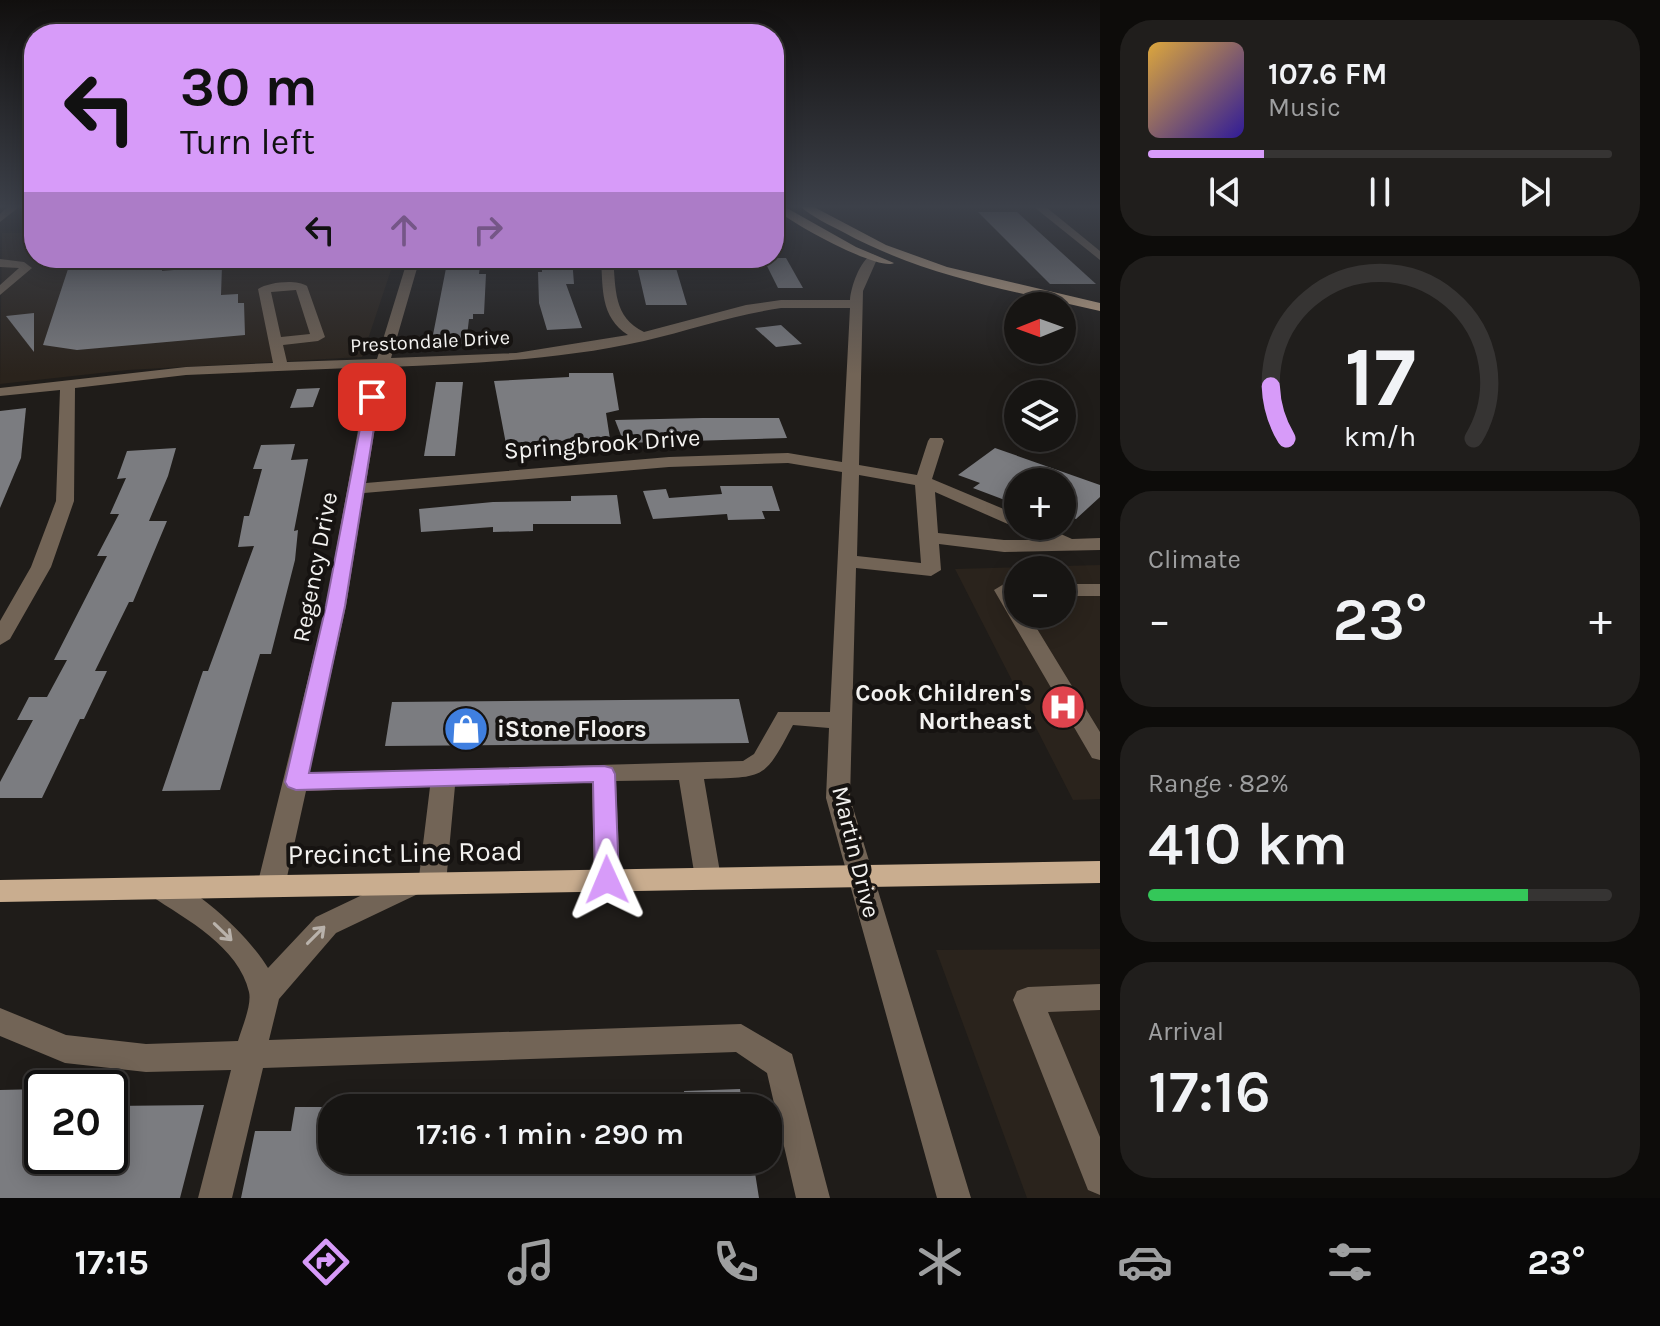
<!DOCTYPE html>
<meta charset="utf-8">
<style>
body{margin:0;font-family:Karla,sans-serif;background:#201e1c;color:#f1f3f6;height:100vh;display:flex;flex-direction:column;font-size:30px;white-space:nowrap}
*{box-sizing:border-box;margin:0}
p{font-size:26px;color:#9e9fa0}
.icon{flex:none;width:44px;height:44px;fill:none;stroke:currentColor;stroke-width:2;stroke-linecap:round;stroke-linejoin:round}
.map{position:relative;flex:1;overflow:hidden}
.panel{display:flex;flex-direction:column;gap:20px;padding:20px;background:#0d0c0a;width:560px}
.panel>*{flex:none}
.banner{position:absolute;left:24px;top:24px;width:760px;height:244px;border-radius:32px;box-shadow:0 4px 20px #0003,0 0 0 2px #363433;background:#d79bf9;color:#111;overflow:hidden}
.needle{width:52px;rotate:269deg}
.fabs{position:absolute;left:1004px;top:292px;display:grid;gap:16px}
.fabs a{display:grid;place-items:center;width:72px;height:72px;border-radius:50%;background:#171513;box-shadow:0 4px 20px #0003,0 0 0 2px #363433;font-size:40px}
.speed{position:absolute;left:24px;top:1070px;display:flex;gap:16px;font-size:40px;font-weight:700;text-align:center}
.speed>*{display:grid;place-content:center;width:104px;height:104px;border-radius:50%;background:#171513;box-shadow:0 4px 20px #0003,0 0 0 2px #363433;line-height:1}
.speed .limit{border:4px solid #111;border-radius:12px;background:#fff;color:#111}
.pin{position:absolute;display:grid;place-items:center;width:68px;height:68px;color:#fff;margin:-34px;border-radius:16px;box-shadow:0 4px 12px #0006}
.me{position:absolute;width:88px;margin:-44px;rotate:359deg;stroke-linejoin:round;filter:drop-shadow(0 0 6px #0008)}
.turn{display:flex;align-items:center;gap:28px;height:168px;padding:0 24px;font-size:36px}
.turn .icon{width:104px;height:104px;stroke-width:2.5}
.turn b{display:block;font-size:56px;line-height:68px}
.lanes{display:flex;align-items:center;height:76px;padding:0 24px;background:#0003;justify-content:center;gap:40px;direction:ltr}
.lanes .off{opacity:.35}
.big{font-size:60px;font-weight:600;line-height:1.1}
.panel .tile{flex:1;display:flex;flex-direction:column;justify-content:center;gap:12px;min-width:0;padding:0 28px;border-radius:32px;background:#201e1c}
.panel .dial{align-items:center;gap:0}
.dial svg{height:208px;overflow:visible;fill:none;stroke:#363433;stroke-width:7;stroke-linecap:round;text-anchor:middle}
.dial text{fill:#f1f3f6;stroke:none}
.song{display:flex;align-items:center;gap:24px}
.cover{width:96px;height:96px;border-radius:12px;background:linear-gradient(135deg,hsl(40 70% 55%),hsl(250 70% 35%))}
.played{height:8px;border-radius:4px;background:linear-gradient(90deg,#d79bf9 25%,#363433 25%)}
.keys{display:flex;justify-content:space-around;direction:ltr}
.heat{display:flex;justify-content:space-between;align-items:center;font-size:44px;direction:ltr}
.charge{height:12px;border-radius:6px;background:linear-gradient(90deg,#34c759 82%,#363433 0)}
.trip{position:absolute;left:318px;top:1094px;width:464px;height:80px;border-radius:32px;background:#171513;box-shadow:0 4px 20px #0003,0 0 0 2px #363433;font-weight:600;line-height:80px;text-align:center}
.dock{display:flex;height:128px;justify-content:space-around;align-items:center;background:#090808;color:#9e9fa0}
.dock .icon{width:56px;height:56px}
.dock .current{color:#d79bf9}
.dock b{font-size:36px;color:#f1f3f6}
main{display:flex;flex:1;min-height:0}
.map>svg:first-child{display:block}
.built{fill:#2a231c;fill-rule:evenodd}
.building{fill:#7b7c80}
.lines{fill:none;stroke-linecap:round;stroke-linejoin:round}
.minor{fill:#726456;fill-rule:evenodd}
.major{fill:#c9ad8f;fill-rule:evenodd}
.oneway{stroke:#b9b2ab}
.route{fill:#d79bf9;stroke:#8c65a2;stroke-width:2}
.labels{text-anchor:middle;stroke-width:8;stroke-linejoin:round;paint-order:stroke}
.far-street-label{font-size:20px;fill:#f3f2f0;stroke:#161311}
.street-label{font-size:24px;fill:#f3f2f0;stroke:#161311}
.poi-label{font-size:24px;font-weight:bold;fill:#f3f2f0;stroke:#161311;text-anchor:end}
.near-street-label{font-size:28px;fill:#f3f2f0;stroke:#161311}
</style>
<main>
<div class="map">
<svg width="1100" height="1198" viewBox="0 0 1100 1198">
<rect width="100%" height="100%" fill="#1f1c19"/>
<g class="built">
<polygon points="2,233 34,233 34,258 395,258 362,357 128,370 0,384"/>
<path d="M1100,565V799L1073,800L955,569ZM1018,570H1062V614H1018Z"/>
<polygon points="1100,949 1100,1198 1027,1198 936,950"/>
</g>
<g class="building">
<polygon points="978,212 1017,212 1096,284 1050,284"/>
<polygon points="448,258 481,258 479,274 486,274 484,314 473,314 473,319 469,319 466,344 431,345"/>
<polygon points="542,258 572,258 574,284 566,284 582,328 547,330 539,303 538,272 542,272"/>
<polygon points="648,258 673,258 687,305 646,305 638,270 651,270"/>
<polygon points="763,258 786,258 803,288 778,288"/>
<polygon points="141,261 163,261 162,271 222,266 221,295 238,294 238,303 244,303 245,335 77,350 43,345 69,266"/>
<polygon points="34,313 34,352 6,316"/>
<polygon points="781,325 802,344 776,347 755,328"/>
<polygon points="569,373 613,373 619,410 606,413 610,439 555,441 558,449 535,451 534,443 506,444 494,381 569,377"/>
<polygon points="436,382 463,382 455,456 424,456"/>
<polygon points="320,388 313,407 290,408 297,389"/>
<polygon points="26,408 21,458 0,508 0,411"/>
<polygon points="703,418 779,418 787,438 624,443 615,420"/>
<polygon points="295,444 291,460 308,459 294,531 298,530 295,560 271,654 260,654 220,790 162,791 203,671 208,671 254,546 238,547 244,516 249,516 262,469 253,469 261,445"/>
<polygon points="176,448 168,476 149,521 167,521 133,602 129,602 95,671 107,671 84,719 80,719 42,798 0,798 0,782 33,720 17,720 29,697 47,697 67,660 54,660 107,556 97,556 119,514 110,514 126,478 117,479 127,451"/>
<polygon points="995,448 1100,485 1100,497 1076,519 1062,514 1062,482 1018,482 1018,505 973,488 980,483 958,475"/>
<polygon points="720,486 772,486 780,511 762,511 765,519 728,520 727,514 653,519 643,491 666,489 669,498 722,494"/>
<polygon points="617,495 621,524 533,524 533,531 493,532 493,527 421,532 419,509 493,502 571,501 571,496"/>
<polygon points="739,699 749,743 385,746 392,702"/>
<polygon points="42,1089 42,1156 110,1156 110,1106 204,1105 180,1198 0,1198 0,1090"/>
<polygon points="740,1089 743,1108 685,1108 684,1091"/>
<polygon points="295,1107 332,1107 332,1160 753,1160 759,1198 241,1198 255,1131 291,1131"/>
</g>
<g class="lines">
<g class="minor">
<polygon points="7,207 19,207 0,222 0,214"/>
<polygon points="1034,207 1046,207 1100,251 1100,260"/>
<path d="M872,254L878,257L863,291L859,465L917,475L928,441L930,438H942L944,441L932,479L1018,515V526H1043L1072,539L1100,538V550L1004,552L939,544L941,570L931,576L856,568L850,798L971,1198H937L826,798L829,728L793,725C764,780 765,777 704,779L721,878L718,886L708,889L698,886L695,878L679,780L616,781L620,880L617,888L607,891L597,888L594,880L592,782L455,786L446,883L442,891L432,894L422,889L420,893L336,933L279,999L269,1040L741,1024L792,1054L830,1198H796L767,1073L736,1052L263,1068L232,1198H198L231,1070L146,1072L65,1063L0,1036V1008L66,1035L146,1044L238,1041C242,1027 252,1005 249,992C239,947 186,919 151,896L147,888L151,880C184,870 253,941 268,968L316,917L400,877L410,874L419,877L430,787L306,791L285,886L281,894L271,897L261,894L257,886L326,606L364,397L374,367L186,375L75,388L74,501L51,567L10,639L0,645V621L31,567L56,501L60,390L0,396V388L186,367L273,363L258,289C269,282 296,279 307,286L325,337L318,341L283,345L287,362L377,359L408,258H420L391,358L516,353L628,335C600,317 603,288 601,258H613C616,289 613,317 644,332L746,305L781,300H850C851,286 860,261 872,254ZM296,290L310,334L281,337L271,292ZM781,308H850L842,462L788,453L669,457L366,483L380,397L388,367C474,363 560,360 644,341C690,330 734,315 781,308ZM788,463L842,472L830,712H778L754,754L743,761L309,773L346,606L364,493L669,467ZM859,475L915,485L921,563L857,556ZM935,492L1044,540H1004L938,533Z"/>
<polygon points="0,259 24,262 32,268 0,295 0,285 19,268 0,267"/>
<polygon points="1018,584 1018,614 1028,614 1100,732 1100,760 1092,758 994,590 1004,584"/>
<rect x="1062" y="584" width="38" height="12"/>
<polygon points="1100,984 1100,1010 1048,1012 1100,1137 1100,1195 1088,1190 1013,1000 1017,991 1028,987"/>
</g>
<g class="major">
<path d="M774,207H785L856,247L894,263C880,272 785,221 774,207Z"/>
<path d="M801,207H814L886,245L947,267L1100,303V311C1012,291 923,276 843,232C829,225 813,217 801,207Z"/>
<polygon points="1100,861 1100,883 0,902 0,880"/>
</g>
</g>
<defs><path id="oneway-shaft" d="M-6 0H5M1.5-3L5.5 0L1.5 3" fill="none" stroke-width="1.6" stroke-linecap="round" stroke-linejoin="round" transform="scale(2)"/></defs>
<g class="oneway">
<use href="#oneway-shaft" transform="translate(223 932) rotate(44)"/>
<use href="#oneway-shaft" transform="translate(316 935) rotate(-45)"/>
</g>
<linearGradient id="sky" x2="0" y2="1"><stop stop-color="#110f0e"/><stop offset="0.55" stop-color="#3c4049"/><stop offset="1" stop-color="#3c4049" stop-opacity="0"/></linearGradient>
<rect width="1100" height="375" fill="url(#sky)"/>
<polygon class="route" points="372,393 379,397 345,606 309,773 604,766 612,768 615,774 619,880 615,887 607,890 598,887 595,880 593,782 296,790 288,787 285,782 326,606 366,397"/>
<defs>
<g id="hospital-disc" transform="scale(2.3)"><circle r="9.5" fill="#e0444e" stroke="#161311"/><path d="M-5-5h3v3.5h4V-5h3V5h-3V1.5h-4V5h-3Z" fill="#fff"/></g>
<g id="shop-disc" transform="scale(2.3)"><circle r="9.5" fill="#3f7fe0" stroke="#161311"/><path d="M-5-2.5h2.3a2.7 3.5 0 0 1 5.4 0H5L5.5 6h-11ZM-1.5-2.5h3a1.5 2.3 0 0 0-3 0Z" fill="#fff"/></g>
</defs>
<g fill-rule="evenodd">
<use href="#hospital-disc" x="1063" y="707"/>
<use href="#shop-disc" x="466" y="729"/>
</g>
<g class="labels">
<g class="far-street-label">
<text transform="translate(430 341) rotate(-3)" y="7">Prestondale Drive</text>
</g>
<g class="street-label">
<text transform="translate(602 444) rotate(-4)" y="8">Springbrook Drive</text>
<text transform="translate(315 567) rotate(-79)" y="8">Regency Drive</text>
<text transform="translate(856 852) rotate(76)" y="8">Martin Drive</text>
</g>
<g class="poi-label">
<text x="1032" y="701">Cook Children's<tspan x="1032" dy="28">Northeast</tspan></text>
<text x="497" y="737" text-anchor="start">iStone Floors</text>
</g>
<g class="near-street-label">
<text transform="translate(405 852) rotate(-1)" y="10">Precinct Line Road</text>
</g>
</g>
</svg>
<div class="fabs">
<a><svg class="needle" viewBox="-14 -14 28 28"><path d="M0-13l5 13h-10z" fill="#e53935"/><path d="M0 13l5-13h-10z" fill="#9e9fa0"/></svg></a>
<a><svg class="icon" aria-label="layers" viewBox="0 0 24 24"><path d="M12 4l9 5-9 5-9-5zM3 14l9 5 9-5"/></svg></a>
<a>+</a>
<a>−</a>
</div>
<div class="speed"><div class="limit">20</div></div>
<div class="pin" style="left:372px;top:397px;background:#d93025"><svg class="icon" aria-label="arrive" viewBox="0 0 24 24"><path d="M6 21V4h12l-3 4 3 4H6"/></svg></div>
<svg class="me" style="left:607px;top:880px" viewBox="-20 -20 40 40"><path d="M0-17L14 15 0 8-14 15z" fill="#d79bf9" stroke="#fff" stroke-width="4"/></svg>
<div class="trip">17:16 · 1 min · 290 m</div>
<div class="banner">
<div class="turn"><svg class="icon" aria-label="left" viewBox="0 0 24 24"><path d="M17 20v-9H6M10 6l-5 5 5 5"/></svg><div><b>30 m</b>Turn left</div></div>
<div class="lanes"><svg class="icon" aria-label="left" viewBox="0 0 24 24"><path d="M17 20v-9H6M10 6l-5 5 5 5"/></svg><svg class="icon off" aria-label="ahead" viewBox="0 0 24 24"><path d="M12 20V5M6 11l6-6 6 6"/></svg><svg class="icon off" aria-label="right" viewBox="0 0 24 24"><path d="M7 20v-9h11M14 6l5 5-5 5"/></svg></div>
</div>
</div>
<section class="panel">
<div class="tile">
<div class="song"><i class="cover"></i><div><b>107.6 FM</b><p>Music</p></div></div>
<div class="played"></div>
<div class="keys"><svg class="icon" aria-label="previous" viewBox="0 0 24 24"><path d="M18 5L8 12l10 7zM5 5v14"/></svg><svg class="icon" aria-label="pause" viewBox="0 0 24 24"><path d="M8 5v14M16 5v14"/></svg><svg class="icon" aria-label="next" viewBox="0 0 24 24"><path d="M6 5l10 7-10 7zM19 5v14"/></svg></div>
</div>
<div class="tile dial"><svg viewBox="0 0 100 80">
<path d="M14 69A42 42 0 1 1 86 69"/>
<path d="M14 69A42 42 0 0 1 8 49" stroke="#d79bf9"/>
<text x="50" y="56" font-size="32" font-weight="700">17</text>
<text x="50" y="72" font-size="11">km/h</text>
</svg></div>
<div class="tile"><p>Climate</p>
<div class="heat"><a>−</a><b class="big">23°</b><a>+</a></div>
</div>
<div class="tile"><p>Range · 82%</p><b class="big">410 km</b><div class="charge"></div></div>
<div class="tile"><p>Arrival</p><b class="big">17:16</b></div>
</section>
</main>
<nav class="dock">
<b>17:15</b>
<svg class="icon current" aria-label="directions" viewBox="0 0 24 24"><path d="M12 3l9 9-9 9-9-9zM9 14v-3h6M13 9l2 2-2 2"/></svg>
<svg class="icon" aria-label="music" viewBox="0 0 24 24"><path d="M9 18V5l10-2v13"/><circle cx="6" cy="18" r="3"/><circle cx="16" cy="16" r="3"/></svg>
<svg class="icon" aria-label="phone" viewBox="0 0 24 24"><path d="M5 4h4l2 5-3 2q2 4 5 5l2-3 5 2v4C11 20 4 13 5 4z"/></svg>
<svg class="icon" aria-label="climate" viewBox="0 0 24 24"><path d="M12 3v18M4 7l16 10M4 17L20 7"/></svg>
<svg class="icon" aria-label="car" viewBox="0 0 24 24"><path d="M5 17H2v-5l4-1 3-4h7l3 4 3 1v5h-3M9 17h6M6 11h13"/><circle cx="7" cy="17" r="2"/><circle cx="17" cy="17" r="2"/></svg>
<svg class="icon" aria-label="filters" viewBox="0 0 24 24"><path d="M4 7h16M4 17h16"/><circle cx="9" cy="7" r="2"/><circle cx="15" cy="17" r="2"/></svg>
<b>23°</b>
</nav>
